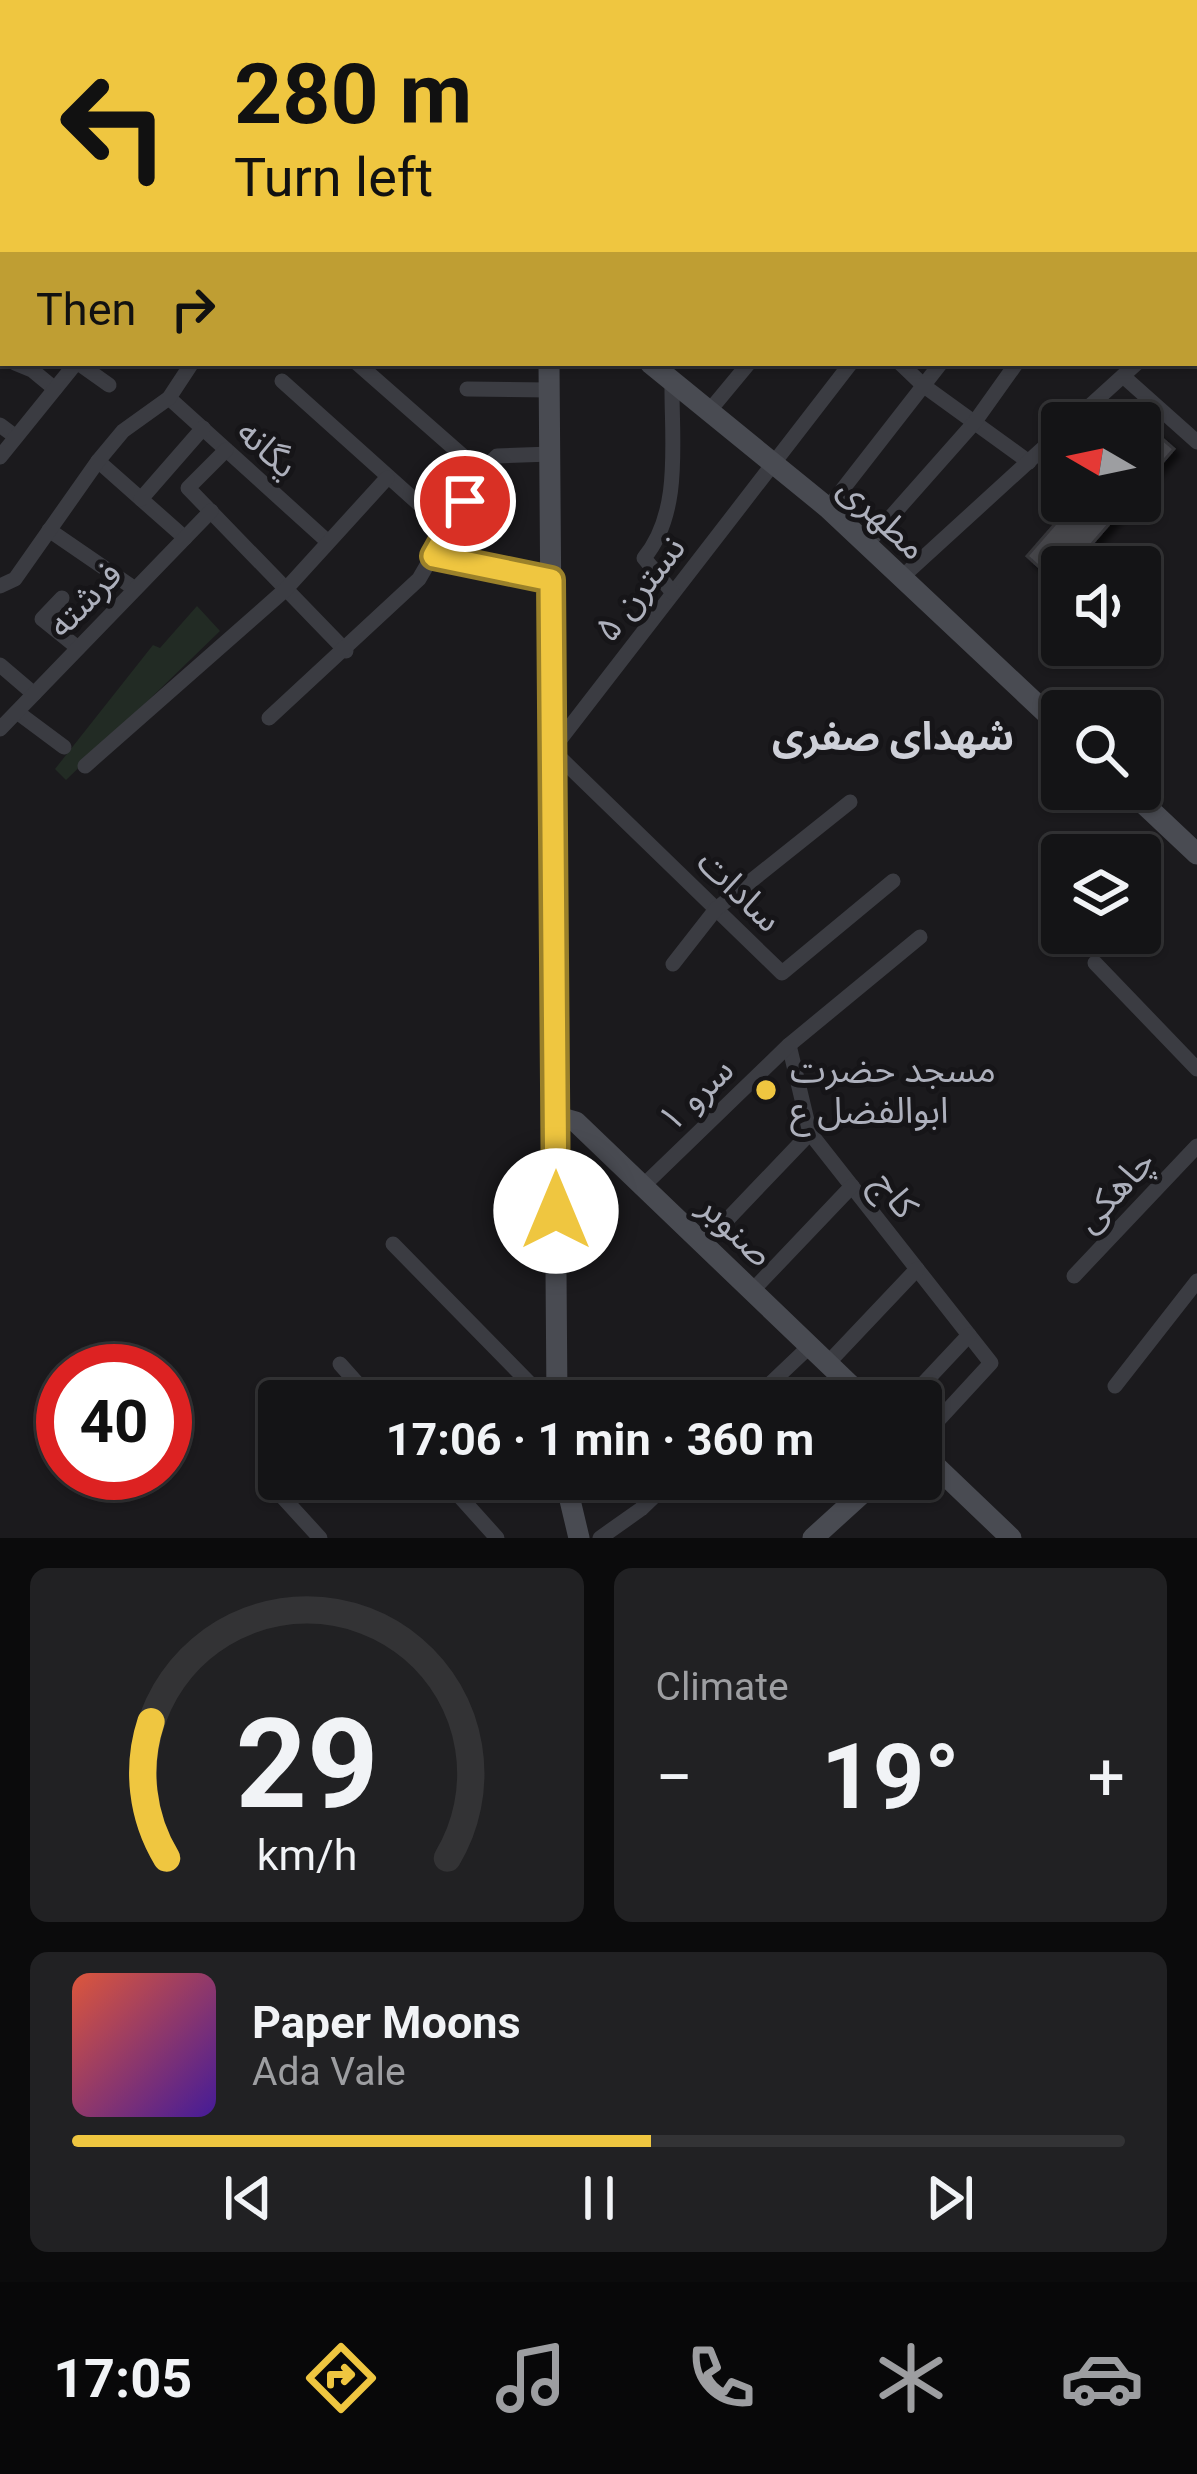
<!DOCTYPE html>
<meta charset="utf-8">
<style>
body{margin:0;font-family:Roboto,"Noto Sans Arabic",sans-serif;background:#212123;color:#f1f3f6;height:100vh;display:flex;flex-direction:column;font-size:45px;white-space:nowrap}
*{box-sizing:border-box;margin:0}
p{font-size:39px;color:#9d9ea1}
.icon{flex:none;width:66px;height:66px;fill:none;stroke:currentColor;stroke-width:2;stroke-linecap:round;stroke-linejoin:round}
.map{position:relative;height:1538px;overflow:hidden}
.drawer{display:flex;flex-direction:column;gap:30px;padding:30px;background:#0b0b0c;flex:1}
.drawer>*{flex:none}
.banner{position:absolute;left:0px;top:0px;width:1197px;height:366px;box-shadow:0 3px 9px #0004,0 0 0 3px #333335;background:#efc640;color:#111;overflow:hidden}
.needle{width:78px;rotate:279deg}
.buttons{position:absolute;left:1041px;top:402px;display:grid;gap:24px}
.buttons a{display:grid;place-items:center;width:120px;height:120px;border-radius:12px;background:#141416;box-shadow:0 3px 9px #0004,0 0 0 3px #333335;font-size:60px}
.speed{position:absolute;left:36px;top:1344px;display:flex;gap:24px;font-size:60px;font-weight:700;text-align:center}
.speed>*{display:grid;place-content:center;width:156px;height:156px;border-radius:50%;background:#141416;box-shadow:0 3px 9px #0004,0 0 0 3px #333335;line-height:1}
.speed .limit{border:18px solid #d22;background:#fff;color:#111}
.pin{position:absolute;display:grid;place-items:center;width:102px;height:102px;color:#fff;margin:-51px;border:6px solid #fff;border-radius:50%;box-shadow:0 3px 12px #0007}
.me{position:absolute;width:132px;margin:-66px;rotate:0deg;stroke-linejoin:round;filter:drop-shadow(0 0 9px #0008)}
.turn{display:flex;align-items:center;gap:42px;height:252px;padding:0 36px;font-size:54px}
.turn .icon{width:156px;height:156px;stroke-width:2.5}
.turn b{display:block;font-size:84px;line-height:102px}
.then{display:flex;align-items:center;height:114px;padding:0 36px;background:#0003;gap:24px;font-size:45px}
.big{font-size:90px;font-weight:700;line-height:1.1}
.drawer .card{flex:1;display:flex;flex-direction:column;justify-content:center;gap:18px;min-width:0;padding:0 42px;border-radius:18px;background:#212123}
.drawer .dial{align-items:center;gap:0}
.dial svg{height:312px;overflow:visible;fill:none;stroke:#333335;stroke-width:7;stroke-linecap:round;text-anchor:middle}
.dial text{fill:#f1f3f6;stroke:none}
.song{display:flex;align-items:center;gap:36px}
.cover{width:144px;height:144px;border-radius:18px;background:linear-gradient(135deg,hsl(10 70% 55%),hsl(260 70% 35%))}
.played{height:12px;border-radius:6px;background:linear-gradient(90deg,#efc640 55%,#333335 55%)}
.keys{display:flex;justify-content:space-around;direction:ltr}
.heat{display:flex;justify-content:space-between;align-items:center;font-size:66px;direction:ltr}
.drawer .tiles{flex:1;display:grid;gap:30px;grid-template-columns:1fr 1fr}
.card:last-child{grid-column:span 2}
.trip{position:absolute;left:258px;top:1380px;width:684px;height:120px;border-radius:12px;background:#141416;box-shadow:0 3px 9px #0004,0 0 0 3px #333335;font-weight:700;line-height:120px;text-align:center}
.dock{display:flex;height:192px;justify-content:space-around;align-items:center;background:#080809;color:#9d9ea1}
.dock .icon{width:84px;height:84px}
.dock .selected{color:#efc640}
.dock b{font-size:54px;color:#f1f3f6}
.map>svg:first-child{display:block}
.green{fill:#222b24}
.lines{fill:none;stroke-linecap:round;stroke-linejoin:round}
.canal{stroke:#303841;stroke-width:15}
.building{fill:#45454a;stroke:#353439;stroke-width:3;filter:url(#shadow)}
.street{stroke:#3b3c42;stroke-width:15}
.secondary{stroke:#494b52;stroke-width:21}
.route-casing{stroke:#9b812a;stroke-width:30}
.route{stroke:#efc640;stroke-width:21}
.poi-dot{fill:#efc640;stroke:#161518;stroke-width:4.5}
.labels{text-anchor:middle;stroke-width:10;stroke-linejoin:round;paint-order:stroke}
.street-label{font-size:36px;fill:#adb0bc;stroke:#161518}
.poi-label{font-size:36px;fill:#adb0bc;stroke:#161518;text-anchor:start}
.neighbourhood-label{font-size:39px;font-weight:bold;fill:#ced0d8;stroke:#161518}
</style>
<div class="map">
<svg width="1197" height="1538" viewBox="0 0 1197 1538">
<defs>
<filter id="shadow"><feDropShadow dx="5.5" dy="5.5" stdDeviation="3" flood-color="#0009"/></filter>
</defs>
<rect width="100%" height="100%" fill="#1b1a1d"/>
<polygon class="green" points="197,606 220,631 66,780 55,769 153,645 160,648"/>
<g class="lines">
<g class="canal">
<polyline points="0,187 3,186"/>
<polyline points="0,294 3,291"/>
</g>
</g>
<g class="building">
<polygon points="1143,422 1174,449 1140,488 1140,426"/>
<polygon points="1075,501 1129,501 1072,567 1062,567 1057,583 1027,556"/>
</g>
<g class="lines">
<g class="street">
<polyline points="350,0 352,3"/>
<polyline points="423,0 425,3"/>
<polyline points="747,0 749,3"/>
<polyline points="976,0 979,3"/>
<polyline points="193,3 199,0"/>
<polyline points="679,3 683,0"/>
<polyline points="880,3 883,0"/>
<polyline points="1115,3 1115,0"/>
<polyline points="0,4 8,0"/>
<polyline points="1194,61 1197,62"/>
<polyline points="0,98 3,97"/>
<polyline points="1194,145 1197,146"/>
<polyline points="0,198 3,198"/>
<polyline points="0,273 3,270"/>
<polyline points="0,308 3,305"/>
<polyline points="1194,311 1197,308"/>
<polyline points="15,363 32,370 55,389"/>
<polyline points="78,363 109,385"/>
<polyline points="357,363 481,472"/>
<polyline points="851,363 552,750 782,973 893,881"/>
<polyline points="900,363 924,386 1029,462"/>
<polyline points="1123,376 1197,442"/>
<path d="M672,380C671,438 683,511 644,558L673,593"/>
<polyline points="282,381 448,530"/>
<polyline points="467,389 549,390"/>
<polyline points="169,398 327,541"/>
<polyline points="710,410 749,363"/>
<polyline points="1071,423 1137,363"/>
<polyline points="0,425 16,437"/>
<polyline points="226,450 188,488 346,651"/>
<polyline points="0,457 76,363"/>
<polyline points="98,461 185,538"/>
<polyline points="141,499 203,428"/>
<polyline points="828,508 941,363"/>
<polyline points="49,530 135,589"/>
<polyline points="866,545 974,423 1016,364"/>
<polyline points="434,557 551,580"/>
<polyline points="901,578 1062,431"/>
<polyline points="0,586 15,579 98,461 123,431 169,398 192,363"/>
<polyline points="62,598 42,619 78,648"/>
<polyline points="0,665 34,694"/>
<polyline points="17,712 64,747"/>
<polyline points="269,718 419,579 481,472 497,456 551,454"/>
<polyline points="0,729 211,511"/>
<polyline points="85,766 286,589 387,478"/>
<polyline points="1095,963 1197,1069"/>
<polyline points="673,964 716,909 850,802"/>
<polyline points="789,1045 810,1133 991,1363 921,1439"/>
<polyline points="643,1186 789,1045 920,937"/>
<polyline points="393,1244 547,1401"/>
<polyline points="704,1244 810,1133"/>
<polyline points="1074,1276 1197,1146"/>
<polyline points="752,1291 852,1186"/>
<polyline points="828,1363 917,1269"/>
<polyline points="340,1364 373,1401"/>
<polyline points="1115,1386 1197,1281"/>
<polyline points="752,1401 810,1346"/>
<polyline points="907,1401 969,1335"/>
<polyline points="444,1479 497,1538"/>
<polyline points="267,1480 320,1538"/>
<polyline points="600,1538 641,1509 672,1479"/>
</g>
<g class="secondary">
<polyline points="485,3 488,0"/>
<polyline points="534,3 537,0"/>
<polyline points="0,172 3,172"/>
<polyline points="549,363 557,1401"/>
<polyline points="650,363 828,508 1062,728"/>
<polyline points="1128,789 1197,854"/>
<polyline points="555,1116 576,1122 867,1401"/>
<polyline points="921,1452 1011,1538"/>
<polyline points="565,1479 579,1538"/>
<polyline points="813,1538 878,1479"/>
</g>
</g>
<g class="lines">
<g class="route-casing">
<polyline id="route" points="465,501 434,556 551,580 556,1211"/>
</g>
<use href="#route" class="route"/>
</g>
<circle class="poi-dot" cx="766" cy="1090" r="12"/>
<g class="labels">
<g class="street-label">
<text transform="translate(268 448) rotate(42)" y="13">یگانه</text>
<text transform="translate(883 517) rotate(43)" y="13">مطهری</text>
<text transform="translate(639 588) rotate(-52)" y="13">نسترن ۵</text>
<text transform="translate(84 599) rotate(-46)" y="13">فرشته</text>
<text transform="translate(740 890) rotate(44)" y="13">سادات</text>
<text transform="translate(695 1094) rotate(-44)" y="13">سرو ۱</text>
<text transform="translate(1114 1190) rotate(-47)" y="13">چاهکی</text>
<text transform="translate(896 1194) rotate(52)" y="13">کاج</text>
<text transform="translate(737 1230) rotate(44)" y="13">صنوبر</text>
</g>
<g class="poi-label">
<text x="790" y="1082">مسجد حضرت<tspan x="790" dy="41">ابوالفضل ع</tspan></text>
</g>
<g class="neighbourhood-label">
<text x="893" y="750">شهدای صفری</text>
</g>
</g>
</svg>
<div class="buttons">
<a><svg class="needle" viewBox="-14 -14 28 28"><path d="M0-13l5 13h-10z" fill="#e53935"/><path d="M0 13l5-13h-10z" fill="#9d9ea1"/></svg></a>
<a><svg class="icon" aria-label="sound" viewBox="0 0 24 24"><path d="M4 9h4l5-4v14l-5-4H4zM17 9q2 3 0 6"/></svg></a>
<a><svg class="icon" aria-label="search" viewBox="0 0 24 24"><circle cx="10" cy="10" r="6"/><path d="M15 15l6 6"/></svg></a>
<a><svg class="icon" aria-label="layers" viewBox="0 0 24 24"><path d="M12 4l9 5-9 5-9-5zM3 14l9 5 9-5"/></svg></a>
</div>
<div class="speed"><div class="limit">40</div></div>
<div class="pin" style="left:465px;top:501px;background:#d93025"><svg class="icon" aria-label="arrive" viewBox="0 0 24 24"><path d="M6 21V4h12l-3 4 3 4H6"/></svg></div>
<svg class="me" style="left:556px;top:1211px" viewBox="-20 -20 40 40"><circle r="19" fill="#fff"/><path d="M0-13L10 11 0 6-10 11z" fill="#efc640"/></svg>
<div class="trip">17:06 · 1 min · 360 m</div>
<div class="banner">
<div class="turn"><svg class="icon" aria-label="left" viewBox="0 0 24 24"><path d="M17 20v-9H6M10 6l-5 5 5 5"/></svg><div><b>280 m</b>Turn left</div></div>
<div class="then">Then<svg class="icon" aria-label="right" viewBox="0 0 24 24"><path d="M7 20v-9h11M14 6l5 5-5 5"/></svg></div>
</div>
</div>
<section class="drawer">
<div class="tiles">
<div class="card dial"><svg viewBox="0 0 100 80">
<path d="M14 69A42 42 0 1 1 86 69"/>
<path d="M14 69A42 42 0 0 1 10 34" stroke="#efc640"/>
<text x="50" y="56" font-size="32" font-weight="700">29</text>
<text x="50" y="72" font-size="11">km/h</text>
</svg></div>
<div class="card"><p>Climate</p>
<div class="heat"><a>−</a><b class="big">19°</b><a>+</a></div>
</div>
<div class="card">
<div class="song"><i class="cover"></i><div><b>Paper Moons</b><p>Ada Vale</p></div></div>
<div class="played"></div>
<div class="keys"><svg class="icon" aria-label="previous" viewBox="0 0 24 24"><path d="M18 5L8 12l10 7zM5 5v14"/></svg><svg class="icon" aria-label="pause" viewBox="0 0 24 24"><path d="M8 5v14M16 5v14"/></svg><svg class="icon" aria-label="next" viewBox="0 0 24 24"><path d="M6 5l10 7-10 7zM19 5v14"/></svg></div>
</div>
</div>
</section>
<nav class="dock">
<b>17:05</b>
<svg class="icon selected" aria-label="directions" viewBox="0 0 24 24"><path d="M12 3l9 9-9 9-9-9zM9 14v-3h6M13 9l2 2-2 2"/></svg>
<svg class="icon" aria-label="music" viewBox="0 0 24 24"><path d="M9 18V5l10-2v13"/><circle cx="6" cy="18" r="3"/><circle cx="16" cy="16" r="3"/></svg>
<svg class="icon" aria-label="phone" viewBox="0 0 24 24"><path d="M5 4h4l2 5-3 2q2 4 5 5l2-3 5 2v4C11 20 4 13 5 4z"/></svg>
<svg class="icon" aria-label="climate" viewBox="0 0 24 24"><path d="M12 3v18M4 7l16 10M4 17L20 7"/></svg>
<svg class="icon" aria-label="car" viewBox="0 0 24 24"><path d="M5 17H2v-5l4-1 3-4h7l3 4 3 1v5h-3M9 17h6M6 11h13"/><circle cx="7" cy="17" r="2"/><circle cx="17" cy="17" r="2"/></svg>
</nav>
